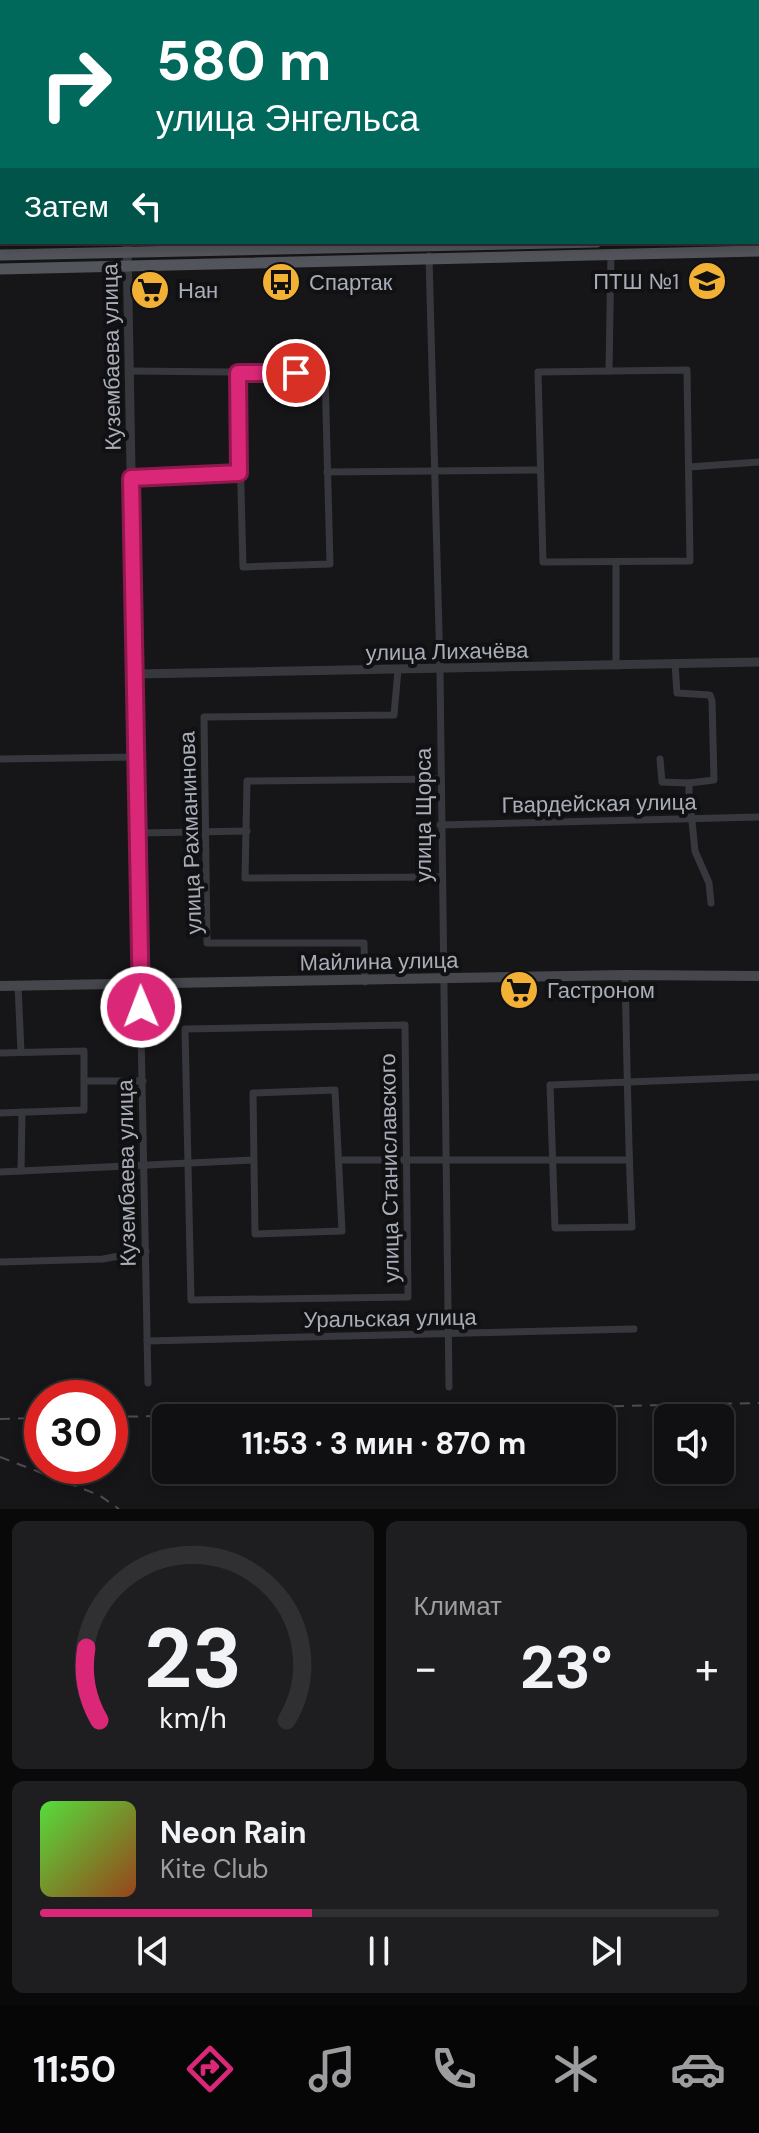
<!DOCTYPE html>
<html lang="ru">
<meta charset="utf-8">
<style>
body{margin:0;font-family:"DM Sans",sans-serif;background:#1e1e20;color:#f1f3f6;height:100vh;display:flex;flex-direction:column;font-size:30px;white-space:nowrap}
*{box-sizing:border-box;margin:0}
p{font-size:26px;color:#9c9d9f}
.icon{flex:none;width:44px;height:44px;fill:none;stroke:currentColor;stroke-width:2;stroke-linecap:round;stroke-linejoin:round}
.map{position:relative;height:1509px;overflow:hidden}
.drawer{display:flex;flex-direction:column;gap:12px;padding:12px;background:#09090a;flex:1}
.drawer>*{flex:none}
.guide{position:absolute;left:0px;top:0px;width:760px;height:244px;box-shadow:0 4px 12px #0003,0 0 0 2px #303032;background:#00695c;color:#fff;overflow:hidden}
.buttons{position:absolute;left:654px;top:1404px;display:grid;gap:16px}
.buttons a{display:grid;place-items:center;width:80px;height:80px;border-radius:12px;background:#101012;box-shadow:0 4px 12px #0003,0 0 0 2px #303032;font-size:40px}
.speed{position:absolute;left:24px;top:1380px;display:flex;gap:16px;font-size:40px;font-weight:700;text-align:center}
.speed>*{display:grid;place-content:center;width:104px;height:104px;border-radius:50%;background:#101012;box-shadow:0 4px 12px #0003,0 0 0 2px #303032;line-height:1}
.speed .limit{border:12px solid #d22;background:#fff;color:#111}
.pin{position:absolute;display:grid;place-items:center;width:68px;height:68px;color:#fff;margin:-34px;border:4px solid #fff;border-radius:50%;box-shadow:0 2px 8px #0007}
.me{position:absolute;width:88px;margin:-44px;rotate:359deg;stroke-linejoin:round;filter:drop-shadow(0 0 6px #0008)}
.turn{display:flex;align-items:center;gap:28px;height:168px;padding:0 24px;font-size:36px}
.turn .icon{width:104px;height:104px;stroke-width:2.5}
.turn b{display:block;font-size:56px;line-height:68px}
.then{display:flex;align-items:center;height:76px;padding:0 24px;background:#0003;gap:16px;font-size:30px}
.big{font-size:60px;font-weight:700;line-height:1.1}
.drawer .card{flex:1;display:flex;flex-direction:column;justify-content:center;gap:12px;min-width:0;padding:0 28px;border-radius:12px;background:#1e1e20}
.drawer .dial{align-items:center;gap:0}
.dial svg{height:208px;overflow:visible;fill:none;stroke:#303032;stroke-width:7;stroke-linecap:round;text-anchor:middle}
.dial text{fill:#f1f3f6;stroke:none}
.song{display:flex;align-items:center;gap:24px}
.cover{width:96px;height:96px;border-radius:12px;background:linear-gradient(135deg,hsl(110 70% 55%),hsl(20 70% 35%))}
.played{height:8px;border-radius:4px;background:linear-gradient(90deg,#db2777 40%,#303032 40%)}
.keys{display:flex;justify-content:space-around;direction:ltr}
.heat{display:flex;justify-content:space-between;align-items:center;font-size:44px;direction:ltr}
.drawer .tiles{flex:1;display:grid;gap:12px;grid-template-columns:1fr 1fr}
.card:last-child{grid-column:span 2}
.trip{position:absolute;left:152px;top:1404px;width:464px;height:80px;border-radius:12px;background:#101012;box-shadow:0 4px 12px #0003,0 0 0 2px #303032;font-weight:700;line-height:80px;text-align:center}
.tab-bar{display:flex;height:128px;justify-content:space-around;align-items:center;background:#060607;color:#9c9d9f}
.tab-bar .icon{width:56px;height:56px}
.tab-bar .selected{color:#db2777}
.tab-bar b{font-size:36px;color:#f1f3f6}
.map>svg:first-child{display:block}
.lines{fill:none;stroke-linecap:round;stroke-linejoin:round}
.minor{stroke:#37383d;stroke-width:7}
.tertiary{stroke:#37383d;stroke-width:9}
.secondary{stroke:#45474d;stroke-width:10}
.primary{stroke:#53555c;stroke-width:11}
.rail{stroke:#4a4c52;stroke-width:2;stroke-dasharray:10 8;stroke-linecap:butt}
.route-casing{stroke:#8e194d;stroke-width:20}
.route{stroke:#db2777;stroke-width:14}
.labels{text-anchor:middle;stroke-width:8;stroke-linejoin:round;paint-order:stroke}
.poi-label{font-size:22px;fill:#a8adb8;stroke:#111113;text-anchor:start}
.street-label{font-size:22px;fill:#a8adb8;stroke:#111113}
</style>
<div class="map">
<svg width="759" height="1509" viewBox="0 0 759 1509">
<rect width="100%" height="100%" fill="#161618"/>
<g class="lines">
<g class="minor">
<polyline points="422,0 422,2"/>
<polyline points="758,11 759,11"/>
<polyline points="429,256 440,670 449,1387"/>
<polygon points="687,370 690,561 543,562 538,372"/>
<polyline points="129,371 325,373 330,564 243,567 238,373"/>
<polyline points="609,371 611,254"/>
<polyline points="689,467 759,462"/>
<polyline points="327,472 540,470"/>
<polyline points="131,478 239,473"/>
<polyline points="675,664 677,693 710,695 712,701 714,780 689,783 689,792 695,851 709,883 711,903"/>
<polyline points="616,666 616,562"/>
<polyline points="0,759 138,757"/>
<polyline points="660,759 662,782 689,783"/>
<polyline points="440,779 247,781 245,878 441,877"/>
<polyline points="440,825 759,817"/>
<polyline points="140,833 247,831"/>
<path d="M625,975C627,1059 628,1143 632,1227L555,1228L550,1085L759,1077"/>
<polyline points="365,982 364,943 207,943 204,717 394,715 398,670"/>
<polyline points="140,983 148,1383"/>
<polyline points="18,985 21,1052"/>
<polygon points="405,1025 408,1297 191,1300 185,1029"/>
<polyline points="0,1053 84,1051 84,1110 0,1113"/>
<polyline points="85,1081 143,1081"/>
<polygon points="335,1090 342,1231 255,1234 253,1093"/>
<polyline points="339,1160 629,1160"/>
<polyline points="21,1171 22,1112"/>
<polyline points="0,1172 253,1160"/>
<polyline points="0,1262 103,1259 146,1251"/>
<polyline points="147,1341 634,1329"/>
</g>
<g class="tertiary">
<polyline points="78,0 78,2"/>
<polyline points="122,0 122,2"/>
<polyline points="127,242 140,983"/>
<polyline points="136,674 759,662"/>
</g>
<polyline class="secondary" points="0,986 625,975 759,976"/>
<g class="primary">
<polyline points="758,238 759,238"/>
<polyline points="0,255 597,242"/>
<polyline points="0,269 759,251"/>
</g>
<g class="rail">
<polyline points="110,1417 759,1403"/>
<polyline points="0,1419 42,1418"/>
<polyline points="0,1457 99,1495 119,1509"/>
</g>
</g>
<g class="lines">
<g class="route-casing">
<polyline id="route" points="141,1007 131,478 239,473 238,373 296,373"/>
</g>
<use href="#route" class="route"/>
</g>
<defs>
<g id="school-disc" transform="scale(2)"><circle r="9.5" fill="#f2b134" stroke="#111113"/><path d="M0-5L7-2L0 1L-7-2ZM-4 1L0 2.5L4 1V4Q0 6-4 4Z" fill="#111"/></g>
<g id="bus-disc" transform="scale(2)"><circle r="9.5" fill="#f2b134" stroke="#111113"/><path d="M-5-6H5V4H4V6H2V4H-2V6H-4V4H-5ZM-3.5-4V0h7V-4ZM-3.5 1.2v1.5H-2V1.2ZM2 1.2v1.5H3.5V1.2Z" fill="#111"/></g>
<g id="supermarket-disc" transform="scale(2)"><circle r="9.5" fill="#f2b134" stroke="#111113"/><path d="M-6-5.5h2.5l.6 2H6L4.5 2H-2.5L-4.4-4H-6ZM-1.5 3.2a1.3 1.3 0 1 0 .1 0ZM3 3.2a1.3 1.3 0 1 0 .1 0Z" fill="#111"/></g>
</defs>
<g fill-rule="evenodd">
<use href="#school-disc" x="707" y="281"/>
<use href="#bus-disc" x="281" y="282"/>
<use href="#supermarket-disc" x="150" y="290"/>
<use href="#supermarket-disc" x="519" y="990"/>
</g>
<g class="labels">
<g class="poi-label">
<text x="679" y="289" text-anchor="end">ПТШ №1</text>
<text x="309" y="290">Спартак</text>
<text x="178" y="298">Нан</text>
<text x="547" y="998">Гастроном</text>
</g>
<g class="street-label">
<text transform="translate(111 357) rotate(-91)" y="8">Кузембаева улица</text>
<text transform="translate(447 651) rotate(-1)" y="8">улица Лихачёва</text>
<text transform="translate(599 803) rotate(-1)" y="8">Гвардейская улица</text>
<text transform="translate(423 815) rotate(-90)" y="8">улица Щорса</text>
<text transform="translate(190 833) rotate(-92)" y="8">улица Рахманинова</text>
<text transform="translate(379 961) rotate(-1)" y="8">Майлина улица</text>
<text transform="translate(389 1168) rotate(-91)" y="8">улица Станиславского</text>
<text transform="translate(126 1173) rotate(-91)" y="8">Кузембаева улица</text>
<text transform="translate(390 1318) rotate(-1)" y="8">Уральская улица</text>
</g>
</g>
</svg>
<div class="buttons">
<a><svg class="icon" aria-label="sound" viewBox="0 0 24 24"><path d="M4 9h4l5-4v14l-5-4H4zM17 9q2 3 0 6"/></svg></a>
</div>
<div class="speed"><div class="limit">30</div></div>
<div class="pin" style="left:296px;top:373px;background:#d93025"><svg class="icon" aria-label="arrive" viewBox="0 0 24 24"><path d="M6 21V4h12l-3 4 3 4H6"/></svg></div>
<svg class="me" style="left:141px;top:1007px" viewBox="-20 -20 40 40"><circle r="17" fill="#db2777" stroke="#fff" stroke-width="3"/><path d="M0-11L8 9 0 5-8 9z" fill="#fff"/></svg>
<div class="trip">11:53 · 3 мин · 870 m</div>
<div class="guide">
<div class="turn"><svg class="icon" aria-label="right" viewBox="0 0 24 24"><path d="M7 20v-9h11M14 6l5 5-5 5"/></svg><div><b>580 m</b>улица Энгельса</div></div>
<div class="then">Затем<svg class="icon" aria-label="left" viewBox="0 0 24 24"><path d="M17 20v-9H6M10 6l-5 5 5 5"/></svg></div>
</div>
</div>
<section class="drawer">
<div class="tiles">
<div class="card dial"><svg viewBox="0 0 100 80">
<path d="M14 69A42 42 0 1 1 86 69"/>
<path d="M14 69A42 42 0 0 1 9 41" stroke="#db2777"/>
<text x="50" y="56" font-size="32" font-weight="700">23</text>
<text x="50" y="72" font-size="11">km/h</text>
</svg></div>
<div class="card"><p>Климат</p>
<div class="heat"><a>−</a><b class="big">23°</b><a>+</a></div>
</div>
<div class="card">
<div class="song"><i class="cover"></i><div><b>Neon Rain</b><p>Kite Club</p></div></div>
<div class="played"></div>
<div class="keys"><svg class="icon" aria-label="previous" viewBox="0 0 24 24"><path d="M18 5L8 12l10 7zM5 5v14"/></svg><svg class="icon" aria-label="pause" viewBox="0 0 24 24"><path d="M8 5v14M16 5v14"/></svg><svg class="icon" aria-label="next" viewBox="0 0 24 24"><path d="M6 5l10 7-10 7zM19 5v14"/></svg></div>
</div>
</div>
</section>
<nav class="tab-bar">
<b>11:50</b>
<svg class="icon selected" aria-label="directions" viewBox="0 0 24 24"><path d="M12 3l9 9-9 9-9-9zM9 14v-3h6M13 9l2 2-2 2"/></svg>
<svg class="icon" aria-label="music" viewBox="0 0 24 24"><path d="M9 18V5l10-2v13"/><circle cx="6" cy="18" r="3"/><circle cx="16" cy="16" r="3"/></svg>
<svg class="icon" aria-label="phone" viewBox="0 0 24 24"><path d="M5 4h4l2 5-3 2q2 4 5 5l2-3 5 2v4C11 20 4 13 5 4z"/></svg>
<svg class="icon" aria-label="climate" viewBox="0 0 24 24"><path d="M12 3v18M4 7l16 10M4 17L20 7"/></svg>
<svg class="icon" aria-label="car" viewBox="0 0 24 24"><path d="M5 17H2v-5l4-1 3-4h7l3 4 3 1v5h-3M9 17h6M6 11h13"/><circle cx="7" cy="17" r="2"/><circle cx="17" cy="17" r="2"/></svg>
</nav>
